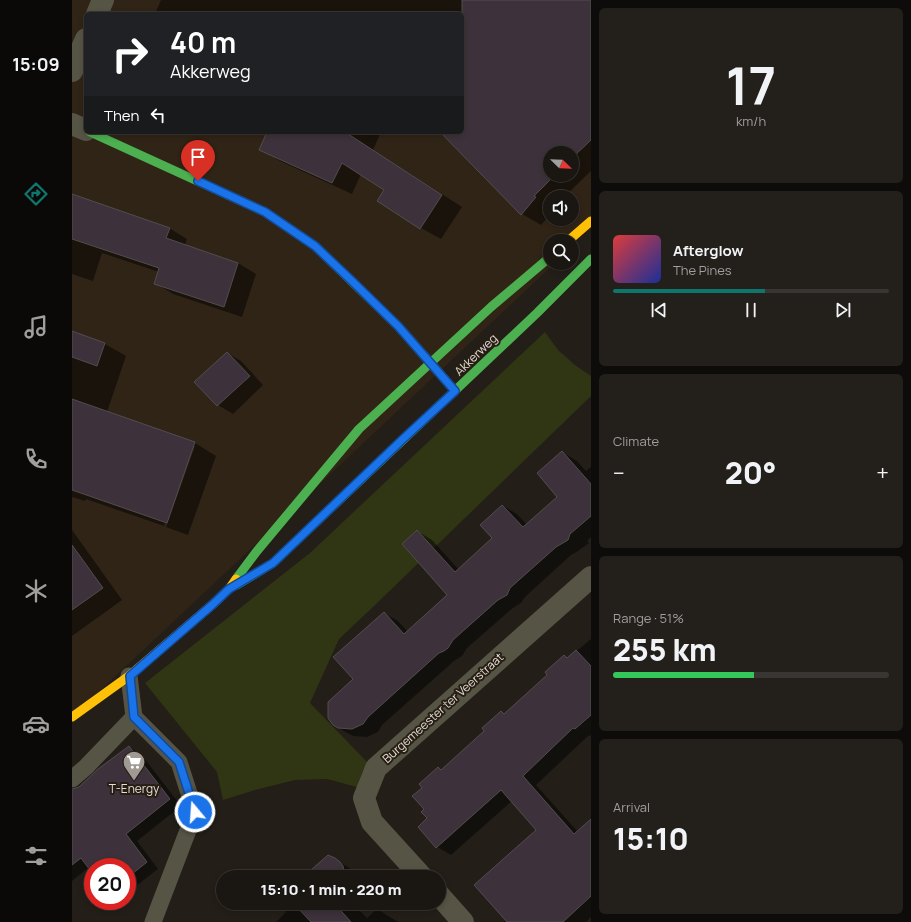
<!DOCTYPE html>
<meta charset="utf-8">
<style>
body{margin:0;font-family:Manrope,sans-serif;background:#231f1b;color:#f1f3f6;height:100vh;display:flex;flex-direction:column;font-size:15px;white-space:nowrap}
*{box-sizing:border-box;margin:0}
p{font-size:13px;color:#9f9f9f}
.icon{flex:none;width:22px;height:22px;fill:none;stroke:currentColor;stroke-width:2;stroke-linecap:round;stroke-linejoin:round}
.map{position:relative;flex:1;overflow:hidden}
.sheet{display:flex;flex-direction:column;gap:8px;padding:8px;background:#0e0c0a;width:320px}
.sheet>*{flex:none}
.banner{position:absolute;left:12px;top:12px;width:380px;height:122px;border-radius:6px;box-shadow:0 2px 6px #0003,0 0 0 1px #383532;background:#202124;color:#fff;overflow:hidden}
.needle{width:26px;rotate:113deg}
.controls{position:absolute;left:471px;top:146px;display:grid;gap:8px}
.controls a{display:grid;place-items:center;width:36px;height:36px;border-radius:50%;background:#1a1612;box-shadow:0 2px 6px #0003,0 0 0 1px #383532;font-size:20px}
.speed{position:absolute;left:12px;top:858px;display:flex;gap:8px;font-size:20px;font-weight:700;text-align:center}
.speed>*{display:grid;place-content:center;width:52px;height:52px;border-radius:50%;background:#1a1612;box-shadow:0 2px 6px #0003,0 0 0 1px #383532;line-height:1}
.speed .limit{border:6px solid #d22;background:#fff;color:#111}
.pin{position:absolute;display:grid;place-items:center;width:34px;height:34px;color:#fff;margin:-41px -17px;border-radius:50% 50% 50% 0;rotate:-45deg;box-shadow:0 0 4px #0007}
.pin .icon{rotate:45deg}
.me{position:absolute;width:44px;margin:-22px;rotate:342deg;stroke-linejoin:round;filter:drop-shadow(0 0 3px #0008)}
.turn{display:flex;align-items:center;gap:14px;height:84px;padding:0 20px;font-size:18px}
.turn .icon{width:52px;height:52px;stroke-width:2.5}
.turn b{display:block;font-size:28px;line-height:34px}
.then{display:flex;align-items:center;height:38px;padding:0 20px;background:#0003;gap:8px;font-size:15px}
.big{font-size:30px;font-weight:800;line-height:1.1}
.sheet .widget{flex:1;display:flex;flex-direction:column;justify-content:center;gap:6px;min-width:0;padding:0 14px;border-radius:6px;background:#231f1b}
.sheet .dial{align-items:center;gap:0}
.dial b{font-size:52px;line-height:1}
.song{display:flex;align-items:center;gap:12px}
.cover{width:48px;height:48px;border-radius:6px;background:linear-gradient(135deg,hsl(0 70% 55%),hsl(230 70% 35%))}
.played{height:4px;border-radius:2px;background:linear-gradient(90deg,#0f766e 55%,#383532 55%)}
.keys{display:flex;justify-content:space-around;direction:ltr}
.heat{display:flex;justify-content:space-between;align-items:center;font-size:22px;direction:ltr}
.charge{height:6px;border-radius:3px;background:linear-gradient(90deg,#34c759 51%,#383532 0)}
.trip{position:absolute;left:144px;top:870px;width:230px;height:40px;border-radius:20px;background:#1a1612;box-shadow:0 2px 6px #0003,0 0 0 1px #383532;font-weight:800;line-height:40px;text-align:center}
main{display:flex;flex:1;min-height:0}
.dock{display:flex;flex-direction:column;width:72px;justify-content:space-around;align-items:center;background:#0a0907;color:#9f9f9f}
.dock .icon{width:28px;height:28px}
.dock .current{color:#0f766e}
.dock b{font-size:18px;color:#f1f3f6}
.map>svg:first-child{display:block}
.built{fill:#302416;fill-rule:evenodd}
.green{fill:#303613}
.shadow{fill:#0007;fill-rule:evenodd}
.building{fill:#3d323b;stroke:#514d4d}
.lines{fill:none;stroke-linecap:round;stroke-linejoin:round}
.lane{stroke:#565444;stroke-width:17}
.street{stroke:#565444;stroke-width:22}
.fast{stroke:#4caf50;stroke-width:9}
.slow{stroke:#ffc107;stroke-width:9}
.route-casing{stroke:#114b97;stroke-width:10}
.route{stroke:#1a73e8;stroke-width:7}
.labels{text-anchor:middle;stroke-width:4;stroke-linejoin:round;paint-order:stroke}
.street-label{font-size:12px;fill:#e3ddd6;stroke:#271e14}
.poi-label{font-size:12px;fill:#e3ddd6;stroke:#271e14}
</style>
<main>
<nav class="dock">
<b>15:09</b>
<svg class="icon current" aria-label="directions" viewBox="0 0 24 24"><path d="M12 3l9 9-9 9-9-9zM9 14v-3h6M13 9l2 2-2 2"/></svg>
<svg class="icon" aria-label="music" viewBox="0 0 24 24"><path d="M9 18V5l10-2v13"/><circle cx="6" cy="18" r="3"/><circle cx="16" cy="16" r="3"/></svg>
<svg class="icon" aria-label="phone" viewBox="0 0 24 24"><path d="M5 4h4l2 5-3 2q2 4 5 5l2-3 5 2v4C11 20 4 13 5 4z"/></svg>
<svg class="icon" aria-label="climate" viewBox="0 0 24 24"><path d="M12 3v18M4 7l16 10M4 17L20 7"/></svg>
<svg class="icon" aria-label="car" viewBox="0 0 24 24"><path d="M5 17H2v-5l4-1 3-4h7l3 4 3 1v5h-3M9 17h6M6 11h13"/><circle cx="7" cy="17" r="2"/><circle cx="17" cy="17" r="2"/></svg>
<svg class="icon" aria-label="filters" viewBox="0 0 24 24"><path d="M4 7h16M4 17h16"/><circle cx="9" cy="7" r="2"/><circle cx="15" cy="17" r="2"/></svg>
</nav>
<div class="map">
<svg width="519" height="922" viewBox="0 0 519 922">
<rect width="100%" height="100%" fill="#231e18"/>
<path class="built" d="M0,0H519V229L500,241H478V263H483L0,717ZM14,14H390V132H14ZM478,153H500V175H478ZM478,197H500V219H478Z"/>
<polygon class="green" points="473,332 486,350 503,365 519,376 519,396 302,606 267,639 238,703 297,764 291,770 285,787 255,779 223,780 183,790 151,800 145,772 73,683 238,553"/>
<g class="shadow">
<path d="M89,0H519V171L492,197H478V215L469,225L450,214L369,132H390V14H83ZM478,153H500V175H478Z"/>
<polygon points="197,132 309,132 301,150 390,207 369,239 349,228 313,190 289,174 280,194 208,161 189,149"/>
<polygon points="0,195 97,228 115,239 113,245 166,263 184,274 170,317 101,294 83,283 87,272 30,253 21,281 0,274"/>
<polygon points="0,332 33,344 54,356 35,412 123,443 144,456 116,535 94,527 123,446 121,446 92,526 14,499 13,501 0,497"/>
<polygon points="155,353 169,361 191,385 161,414 146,405 123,382"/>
<polygon points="490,452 505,461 514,471 519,467 519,537 515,541 517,543 506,551 499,555 453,597 449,603 441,608 395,648 390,656 382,661 310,725 306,732 295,737 281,736 261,725 283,679 312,613 326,621 336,632 377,595 345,531 360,540 387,570 421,538 431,506 445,514 455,525 486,497"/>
<polygon points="0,530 50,600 0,636"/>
<polygon points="519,639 519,735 517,736 516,736 464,785 506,832 519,820 519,917 514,922 432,922 435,920 465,830 440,801 379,855 365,847 353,809 370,771 477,675 492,656 496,658"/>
<polygon points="57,747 69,754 109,806 65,841 86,869 55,893 55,867 21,867 21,873 17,867 0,881 0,785 2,790 7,788"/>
<polygon points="263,859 277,868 282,872 285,877 233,877"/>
<polygon points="218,873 225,877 214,877"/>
<polygon points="208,903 280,903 295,918 305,909 326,922 204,922 214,912"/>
</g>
<g class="building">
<polygon points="390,0 519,0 519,140 500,158 500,153 478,153 478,175 483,175 462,196 464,197 449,215 368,132 390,132"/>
<polygon points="195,132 273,132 370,195 348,229 305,201 312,190 270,163 260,183 187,150"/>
<polygon points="0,194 98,228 94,238 166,263 152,307 82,284 87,268 0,239"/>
<polygon points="0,331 33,343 25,366 0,357"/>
<polygon points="155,352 178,376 145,406 122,382"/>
<polygon points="0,399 123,442 95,523 0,490"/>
<polygon points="490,451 519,484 519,516 498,534 496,540 484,547 438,588 435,595 426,600 381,640 376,648 372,651 367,653 296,717 291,724 280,729 266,728 261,725 256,718 256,702 281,679 261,657 312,612 332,634 375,595 330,544 345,530 383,572 420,538 408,525 430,505 451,527 485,497 465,473"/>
<polygon points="0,545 31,588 0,610"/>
<polygon points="504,650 519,666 519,715 503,729 501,728 451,776 502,834 519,819 519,896 491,922 435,922 402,885 464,830 429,790 364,848 346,827 355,818 349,812 352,809 340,796 350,788 347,784 356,776 366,767 369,770 412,731 410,728 429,711 432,714 475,675 473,672 492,655 495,658"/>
<polygon points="57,746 98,799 54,834 75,862 55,878 55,867 21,867 21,874 9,858 0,865 0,789 7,787 26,769"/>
<polygon points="256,855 263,858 268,862 271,866 273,875 271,877 231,877"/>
<polygon points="207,903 262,903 279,922 239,922 222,904 218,908"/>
</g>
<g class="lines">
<g class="lane">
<polyline points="57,676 62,717 107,762 123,812 81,922"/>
<polyline points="0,779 14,767 62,717"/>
</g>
<g class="street">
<polyline points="25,14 31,0"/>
<polyline points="0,71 14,39"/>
<polyline points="0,124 14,130"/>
<polyline points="350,877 300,822 292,798 304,768 519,577"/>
<polyline points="367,895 391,922"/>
</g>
<g class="fast">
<polyline points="18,132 193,212 243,246 326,326 383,391"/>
<polyline points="164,579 185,551 287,429 419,307 478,257"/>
<polyline points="165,585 201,563 465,313 519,259"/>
</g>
<g class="slow">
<polyline points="496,241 519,221"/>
<polyline points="0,717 57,676 140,605 157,589 164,579"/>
</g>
</g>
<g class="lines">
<g class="route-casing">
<polyline id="route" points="123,812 107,762 62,717 58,676 140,605 157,589 201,563 332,438 383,391 326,326 280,281 243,246 193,212 126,181"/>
</g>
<use href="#route" class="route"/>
</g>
<defs>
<g id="supermarket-pin" transform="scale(1.15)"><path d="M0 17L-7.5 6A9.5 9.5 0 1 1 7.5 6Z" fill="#a09a94" stroke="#271e14"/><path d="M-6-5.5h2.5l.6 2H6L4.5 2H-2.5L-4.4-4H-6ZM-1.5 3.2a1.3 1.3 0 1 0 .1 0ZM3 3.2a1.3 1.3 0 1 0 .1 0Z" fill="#fff"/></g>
</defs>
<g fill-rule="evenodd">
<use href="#supermarket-pin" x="62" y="762"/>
</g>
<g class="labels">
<g class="street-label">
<text transform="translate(404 355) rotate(-44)" y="4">Akkerweg</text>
<text transform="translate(371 708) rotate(-42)" y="4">Burgemeester ter Veerstraat</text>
</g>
<g class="poi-label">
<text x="62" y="793">T-Energy</text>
</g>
</g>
</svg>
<div class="controls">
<a><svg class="needle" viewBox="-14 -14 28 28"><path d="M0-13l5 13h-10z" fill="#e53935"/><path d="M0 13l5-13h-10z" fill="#9f9f9f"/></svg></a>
<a><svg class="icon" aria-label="sound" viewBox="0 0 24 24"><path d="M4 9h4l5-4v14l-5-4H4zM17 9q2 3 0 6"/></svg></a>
<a><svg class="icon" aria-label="search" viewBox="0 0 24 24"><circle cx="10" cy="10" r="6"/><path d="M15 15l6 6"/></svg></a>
</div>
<div class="speed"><div class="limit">20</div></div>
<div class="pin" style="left:126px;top:181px;background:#d93025"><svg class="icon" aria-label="arrive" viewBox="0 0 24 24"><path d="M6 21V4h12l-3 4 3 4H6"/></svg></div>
<svg class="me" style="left:123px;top:812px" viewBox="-20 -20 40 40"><circle r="17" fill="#1a73e8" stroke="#fff" stroke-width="3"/><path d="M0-11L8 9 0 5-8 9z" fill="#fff"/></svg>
<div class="trip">15:10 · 1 min · 220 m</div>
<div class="banner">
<div class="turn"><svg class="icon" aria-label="right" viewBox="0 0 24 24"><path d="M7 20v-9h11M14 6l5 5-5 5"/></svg><div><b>40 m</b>Akkerweg</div></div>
<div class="then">Then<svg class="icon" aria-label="left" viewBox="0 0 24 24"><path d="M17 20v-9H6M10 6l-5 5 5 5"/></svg></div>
</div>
</div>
<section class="sheet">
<div class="widget dial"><b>17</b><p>km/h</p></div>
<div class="widget">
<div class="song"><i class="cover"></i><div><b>Afterglow</b><p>The Pines</p></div></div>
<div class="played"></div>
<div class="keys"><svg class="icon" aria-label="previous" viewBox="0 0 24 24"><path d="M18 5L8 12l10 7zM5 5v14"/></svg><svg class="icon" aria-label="pause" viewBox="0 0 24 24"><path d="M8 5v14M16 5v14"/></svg><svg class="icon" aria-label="next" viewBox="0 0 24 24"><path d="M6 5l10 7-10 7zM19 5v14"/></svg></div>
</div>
<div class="widget"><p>Climate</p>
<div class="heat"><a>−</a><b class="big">20°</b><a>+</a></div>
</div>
<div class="widget"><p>Range · 51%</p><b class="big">255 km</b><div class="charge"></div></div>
<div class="widget"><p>Arrival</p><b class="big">15:10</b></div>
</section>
</main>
